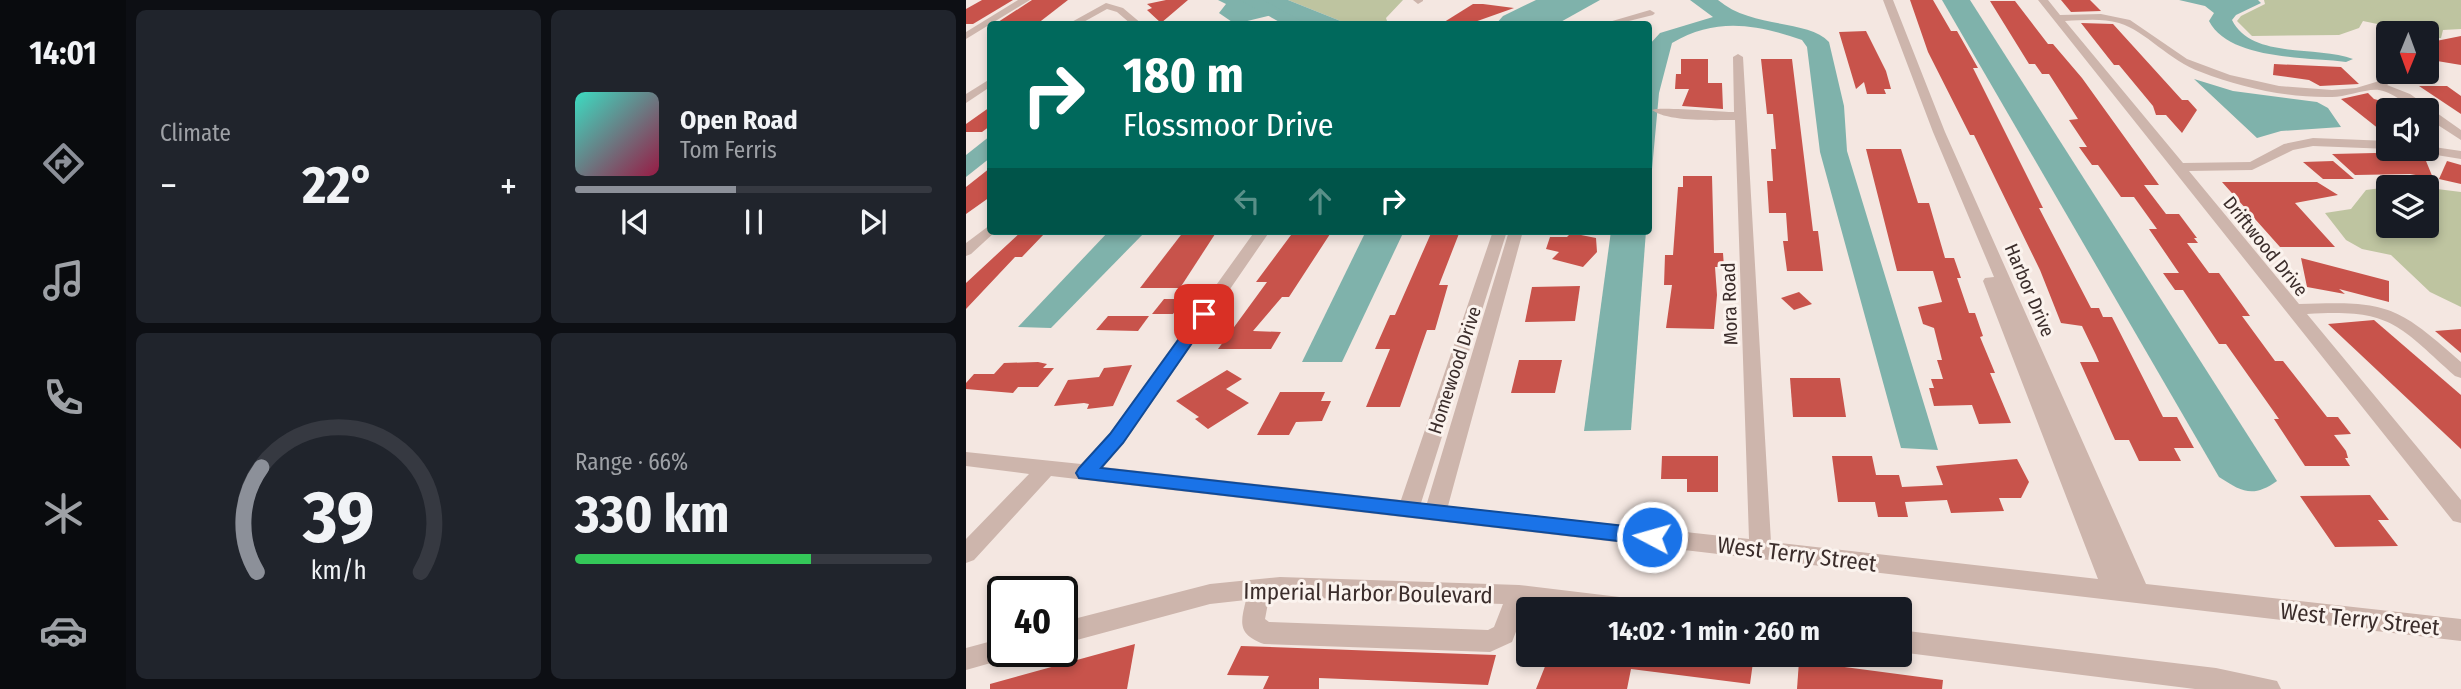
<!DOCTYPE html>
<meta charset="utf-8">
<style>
body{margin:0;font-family:"Fira Sans Condensed",sans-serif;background:#20242c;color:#f1f3f6;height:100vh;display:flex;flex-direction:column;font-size:26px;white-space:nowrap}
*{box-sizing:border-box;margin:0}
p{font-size:23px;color:#9ea1a6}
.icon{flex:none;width:38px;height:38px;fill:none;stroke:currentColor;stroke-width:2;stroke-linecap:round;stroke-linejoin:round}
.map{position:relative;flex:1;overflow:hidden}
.details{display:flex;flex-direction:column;gap:10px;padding:10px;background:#0d0f14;width:840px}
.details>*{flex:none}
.guide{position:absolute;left:21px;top:21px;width:665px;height:214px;border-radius:7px;box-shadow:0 4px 10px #0003;background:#00695c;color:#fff;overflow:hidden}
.needle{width:46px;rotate:181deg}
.tools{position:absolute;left:1410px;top:21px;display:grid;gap:14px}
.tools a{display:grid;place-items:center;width:63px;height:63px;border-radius:7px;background:#171b24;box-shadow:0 4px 10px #0003;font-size:35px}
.speed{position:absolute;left:21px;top:576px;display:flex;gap:14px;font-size:35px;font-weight:700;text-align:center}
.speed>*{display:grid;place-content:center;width:91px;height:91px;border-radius:50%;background:#171b24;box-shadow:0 4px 10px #0003;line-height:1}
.speed .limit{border:4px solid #111;border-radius:10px;background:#fff;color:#111}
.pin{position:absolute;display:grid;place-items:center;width:60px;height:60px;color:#fff;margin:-30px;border-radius:14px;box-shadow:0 4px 10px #0006}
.me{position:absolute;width:77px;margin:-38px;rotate:276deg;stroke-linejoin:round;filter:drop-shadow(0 0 5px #0008)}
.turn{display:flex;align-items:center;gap:24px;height:147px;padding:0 21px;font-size:32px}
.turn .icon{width:91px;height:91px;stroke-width:2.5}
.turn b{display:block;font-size:49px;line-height:60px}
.lanes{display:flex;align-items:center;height:66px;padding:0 21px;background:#0003;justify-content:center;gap:35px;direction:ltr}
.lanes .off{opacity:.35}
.big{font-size:52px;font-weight:700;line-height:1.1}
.details .tile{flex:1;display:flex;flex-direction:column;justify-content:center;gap:10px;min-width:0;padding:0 24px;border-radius:10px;background:#20242c}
.details .dial{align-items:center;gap:0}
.dial svg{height:182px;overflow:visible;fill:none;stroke:#363941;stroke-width:7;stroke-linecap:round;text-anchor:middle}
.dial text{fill:#f1f3f6;stroke:none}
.song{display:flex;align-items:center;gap:21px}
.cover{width:84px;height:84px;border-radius:10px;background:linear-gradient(135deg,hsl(170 70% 55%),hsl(340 70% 35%))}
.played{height:7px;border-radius:4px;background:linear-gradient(90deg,#8c9099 45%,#363941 45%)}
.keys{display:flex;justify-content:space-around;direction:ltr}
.heat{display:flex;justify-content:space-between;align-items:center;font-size:38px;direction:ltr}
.charge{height:10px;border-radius:5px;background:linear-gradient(90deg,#34c759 66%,#363941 0)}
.details .tiles{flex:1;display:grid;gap:10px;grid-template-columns:repeat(2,1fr)}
.trip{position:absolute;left:550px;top:597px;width:396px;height:70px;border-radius:7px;background:#171b24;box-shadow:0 4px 10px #0003;font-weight:700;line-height:70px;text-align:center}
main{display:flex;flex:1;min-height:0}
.tab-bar{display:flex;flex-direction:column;width:126px;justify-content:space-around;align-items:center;background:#090b0e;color:#9ea1a6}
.tab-bar .icon{width:49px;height:49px}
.tab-bar .on{color:#8c9099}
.tab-bar b{font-size:32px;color:#f1f3f6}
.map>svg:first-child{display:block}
.green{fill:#bec4a0;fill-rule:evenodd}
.water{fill:#7fb2ab}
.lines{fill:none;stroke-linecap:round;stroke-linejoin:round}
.river{fill:#7fb2ab;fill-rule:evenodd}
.building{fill:#c8534b}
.minor{fill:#cdb5ac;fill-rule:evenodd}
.route{fill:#1a73e8;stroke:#114b97;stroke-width:2}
.labels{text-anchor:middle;stroke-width:6;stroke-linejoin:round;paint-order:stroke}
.street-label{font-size:19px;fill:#3b2d2b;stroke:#fbf3ee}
.near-street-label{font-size:23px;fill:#3b2d2b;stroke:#fbf3ee}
</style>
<main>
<nav class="tab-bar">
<b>14:01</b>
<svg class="icon on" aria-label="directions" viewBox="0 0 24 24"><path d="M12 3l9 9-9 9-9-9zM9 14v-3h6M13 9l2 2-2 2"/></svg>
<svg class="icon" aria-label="music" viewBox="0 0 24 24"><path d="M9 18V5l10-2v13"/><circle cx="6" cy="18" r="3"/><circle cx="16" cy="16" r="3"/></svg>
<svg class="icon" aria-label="phone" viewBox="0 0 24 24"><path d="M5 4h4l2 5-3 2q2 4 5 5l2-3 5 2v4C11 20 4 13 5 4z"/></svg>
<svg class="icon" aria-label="climate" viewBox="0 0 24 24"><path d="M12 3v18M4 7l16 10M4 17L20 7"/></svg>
<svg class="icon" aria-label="car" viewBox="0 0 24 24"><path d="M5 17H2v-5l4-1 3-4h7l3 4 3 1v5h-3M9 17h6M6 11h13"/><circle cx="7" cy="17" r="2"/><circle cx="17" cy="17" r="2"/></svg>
</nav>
<section class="details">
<div class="tiles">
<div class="tile"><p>Climate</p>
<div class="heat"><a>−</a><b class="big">22°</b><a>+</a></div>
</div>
<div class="tile">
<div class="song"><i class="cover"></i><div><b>Open Road</b><p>Tom Ferris</p></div></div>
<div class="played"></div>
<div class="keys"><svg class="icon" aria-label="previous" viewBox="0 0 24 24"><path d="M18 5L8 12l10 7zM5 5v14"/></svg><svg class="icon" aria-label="pause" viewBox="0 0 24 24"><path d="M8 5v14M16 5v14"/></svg><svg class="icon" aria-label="next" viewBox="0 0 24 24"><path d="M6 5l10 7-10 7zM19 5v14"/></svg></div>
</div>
<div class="tile dial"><svg viewBox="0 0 100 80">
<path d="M14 69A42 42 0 1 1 86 69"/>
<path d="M14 69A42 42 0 0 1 16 23" stroke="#8c9099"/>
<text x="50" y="56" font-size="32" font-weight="700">39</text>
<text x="50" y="72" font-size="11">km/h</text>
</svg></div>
<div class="tile"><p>Range · 66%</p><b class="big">330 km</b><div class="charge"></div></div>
</div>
</section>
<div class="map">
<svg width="1495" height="689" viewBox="0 0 1495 689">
<rect width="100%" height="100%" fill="#f4e7e1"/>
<g class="green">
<polygon points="322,0 437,0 420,18 422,24 382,24"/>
<polygon points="1298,0 1495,0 1495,29 1477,30 1475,38 1461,38 1461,33 1441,33 1447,25 1421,26 1397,21 1393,28 1373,35 1286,36 1271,21 1275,16 1299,4"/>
<path d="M1439,185L1495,192V307L1464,292L1425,255L1396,249L1380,240L1359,213L1385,209L1400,190ZM1423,187H1461V226H1423Z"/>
</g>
<g class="water">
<polygon points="252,0 322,0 382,24 339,24 314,13 269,24 253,13 260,4"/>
<polygon points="570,0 634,0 591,24 530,24 537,16"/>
<path d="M724,0H752C786,29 842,19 863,42L878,106L881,151L972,450L935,448L854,152L841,47L836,40C790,24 750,17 706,43L693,93L683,202V45L694,33L747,17Z"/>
<path d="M976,0H1004L1311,481C1287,498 1276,492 1253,477Z"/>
<path d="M1213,0H1292L1295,3L1270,15L1266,20C1286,60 1352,45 1387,59L1380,62C1341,57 1263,60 1243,21L1248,13L1239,6Z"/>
<polygon points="1228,79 1267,91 1351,102 1362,108 1375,127 1315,131 1291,138"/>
<polygon points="24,136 24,158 0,177 0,155"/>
<polygon points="143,231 180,231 85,328 52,327"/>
<polygon points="400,231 438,231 376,362 336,362"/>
<polygon points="645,231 680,231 665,430 618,431"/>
</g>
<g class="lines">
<polygon class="river" points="274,0 297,0 341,24 317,24"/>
</g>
<g class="building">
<polygon points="16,0 47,0 7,24 0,24 0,9"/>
<polygon points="66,0 102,0 71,24 29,24"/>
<polygon points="200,0 222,0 195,23 181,10 186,8 181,4"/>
<polygon points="944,0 967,0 985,31 991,31 1012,68 1007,68 1077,208 1073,208 1125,308 1133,308 1137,317 1146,317 1197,417 1211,417 1228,448 1208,448 1215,461 1173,461 1163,440 1149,440 1114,362 1133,362 1130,355 1116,326 1095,323 1074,270 1008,135 1004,135 962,52"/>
<polygon points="1095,0 1124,0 1135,11 1105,12"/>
<polygon points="1024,1 1049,1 1082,44 1087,44 1116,78 1193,185 1178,185 1200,214 1213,214 1231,238 1228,238 1232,243 1221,243 1243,273 1253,273 1284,316 1276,316 1309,361 1317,361 1361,417 1372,417 1385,434 1368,435 1380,451 1382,458 1379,458 1384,466 1339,466 1308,419 1313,419 1260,344 1253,344 1217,290 1209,290 1197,273 1213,273 1183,229 1191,229 1168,197 1155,197 1132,165 1126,165 1113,147 1121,147 1103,120 1112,119 1083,74 1076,74 1069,64 1063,64"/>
<polygon points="507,4 517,4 548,8 503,24 475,24"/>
<polygon points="1115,23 1147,24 1216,100 1222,100 1231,110 1216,133 1200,115 1190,115 1187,106 1153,65 1148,65"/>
<polygon points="900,31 920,71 925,89 918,89 920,94 901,94 898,82 890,89 873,32"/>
<polygon points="1495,36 1495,65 1471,61 1470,41"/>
<polygon points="715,59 742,59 742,83 756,83 757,109 716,106 723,89 709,89 710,74 715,74"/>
<polygon points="795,59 826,59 847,231 852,231 857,271 821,271 817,241 822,241 820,213 803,213 801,181 807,181 805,149 810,149 807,114 801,114"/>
<polygon points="1308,64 1375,67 1393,84 1354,86 1343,80 1307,75"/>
<polygon points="1453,86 1481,86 1495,96 1495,114"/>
<polygon points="1402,93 1408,99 1423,103 1423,137 1375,99"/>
<polygon points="24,107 24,126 16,132 0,132 0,124"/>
<polygon points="900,149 935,149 952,203 963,203 979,258 988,258 995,278 991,278 1003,313 1009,313 1017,336 1014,337 1029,373 1024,373 1045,423 1013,424 1006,405 968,406 963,388 968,388 965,379 977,379 971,360 976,360 968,328 957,324 952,307 976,302 967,271 931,271"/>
<polygon points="1366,154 1409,153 1460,161 1467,178 1444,174 1389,175"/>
<polygon points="1367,161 1388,179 1357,179 1337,162"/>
<polygon points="1481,161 1495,165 1495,184 1473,179"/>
<polygon points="24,168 24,197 0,214 0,187"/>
<polygon points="717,176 746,176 748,253 757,253 758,267 749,267 751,295 748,329 700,328 706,285 698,285 699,255 707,255 712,187 717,187"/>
<polygon points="1256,182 1351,182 1372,195 1329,203 1369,247 1314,247"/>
<polygon points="56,231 79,233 56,257 49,257 0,309 0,283"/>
<polygon points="218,231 251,231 214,288 174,288"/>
<polygon points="328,231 366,231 323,297 316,297 287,331 315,332 305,349 252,349 301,282 290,282"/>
<polygon points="466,231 494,231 473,285 482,285 469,330 461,330 434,407 400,407 424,349 409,349 424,315 429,315"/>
<polygon points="605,233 630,238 631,252 617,267 586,259 593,252 580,249 584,237 601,237"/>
<polygon points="1335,258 1423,281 1423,302 1373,289 1379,294 1341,287"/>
<polygon points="614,286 609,321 559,322 566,287"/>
<polygon points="833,292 846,304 828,310 815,298"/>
<polygon points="198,299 218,299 207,314 186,314"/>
<polygon points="142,316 183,316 172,331 130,330"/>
<polygon points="1408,320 1495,395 1495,449 1362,324"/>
<polygon points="1495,329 1495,353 1469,331"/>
<polygon points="553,360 596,360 589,393 545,393"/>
<polygon points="38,363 72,362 81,364 77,368 88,368 72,387 52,387 47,393 0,389 0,383 8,374 28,374"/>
<polygon points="166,365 147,406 121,409 123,404 118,403 88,406 102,380 133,377 138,368"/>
<polygon points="261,370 276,379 260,389 283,403 242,429 229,419 233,417 210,401"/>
<polygon points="824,378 874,378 880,417 827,417"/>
<polygon points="314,392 359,392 355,401 365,401 356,421 330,422 323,435 291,435"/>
<polygon points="696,456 752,456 752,492 721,492 721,479 695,479"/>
<polygon points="866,456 906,456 910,475 933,475 936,487 977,485 970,466 1051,459 1063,482 1055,498 1033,498 1038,511 985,513 981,500 939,502 942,517 912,517 909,502 872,502"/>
<polygon points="1404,495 1423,520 1412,520 1432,546 1369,547 1334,496"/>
<polygon points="169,644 161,689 24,689 24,684"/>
<polygon points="275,646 413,651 530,655 522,685 353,678 353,689 297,689 303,676 261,675"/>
<polygon points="584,654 780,654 788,655 784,684 665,669 661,689 570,689"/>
<polygon points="833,661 977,680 976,689 831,689"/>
</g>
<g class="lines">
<g class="minor">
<polygon points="52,0 64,0 0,39 0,32"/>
<polygon points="447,0 457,0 457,1 452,4"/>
<path d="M917,0H927L979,132L1180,584L1495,619V641L85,476L8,560L0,563V539L63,474L0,466V452L115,464L144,433L289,231H304L158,443L137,467L435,500L527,231H541L455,503H461L543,231H557L482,506L783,539L769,120C748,120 702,122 686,110C691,106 754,112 768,112L767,57L772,54L777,57L805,542L1132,579L1017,281L1019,278L1028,277L967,132Z"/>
<path d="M1072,0H1082L1094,15L1135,14L1164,20L1221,59L1264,75L1313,86L1366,90L1390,88L1410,82L1427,72H1439L1421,85L1444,94L1495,130V140L1461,118V110C1443,110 1431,93 1413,90C1402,88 1379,97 1366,97C1322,98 1276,88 1235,72C1203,61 1180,31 1153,23C1136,18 1117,20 1099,21L1217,163L1284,162L1318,144L1347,138L1423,141V149L1347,146L1327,150L1286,170L1223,171L1333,304C1420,301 1430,304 1495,362V378L1489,376C1430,323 1424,309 1341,314L1495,500V523L1487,521Z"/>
<polygon points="140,3 157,8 176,24 165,24 151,12 141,9 114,24 102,24"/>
<polygon points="684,10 689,13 687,15 651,24 636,24"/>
<polygon points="24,79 24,87 0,103 0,94"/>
<polygon points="1461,146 1495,151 1495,159 1458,153 1451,149 1461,149"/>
<polygon points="24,225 24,231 29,232 5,254 0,256 0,243"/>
<path d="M314,577L553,585L670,599L678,602L682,609H586L560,606L546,642L524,652L298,644C272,634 274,624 280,600L244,604L96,644V622L244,584ZM314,597L537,604L528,627L522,630L303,622L299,619L303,598Z"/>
<polygon points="933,630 1250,668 1311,681 1315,689 1229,689 933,652"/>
<polygon points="37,638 37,651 48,651 46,657 0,670 0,648"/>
</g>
</g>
<polygon class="route" points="238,309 246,314 157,443 135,468 686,529 693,532 696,537 693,543 686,545 113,478 110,473 113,468 144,434 233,311"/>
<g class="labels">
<g class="street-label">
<text transform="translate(1300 246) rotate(51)" y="7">Driftwood Drive</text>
<text transform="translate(1064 290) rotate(67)" y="7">Harbor Drive</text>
<text transform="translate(763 304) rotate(-92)" y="7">Mora Road</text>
<text transform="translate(488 370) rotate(-72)" y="7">Homewood Drive</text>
</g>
<g class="near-street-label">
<text transform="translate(831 554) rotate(7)" y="8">West Terry Street</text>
<text transform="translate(402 593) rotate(1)" y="8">Imperial Harbor Boulevard</text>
<text transform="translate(1394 619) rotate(6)" y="8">West Terry Street</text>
</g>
</g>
</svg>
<div class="tools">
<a><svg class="needle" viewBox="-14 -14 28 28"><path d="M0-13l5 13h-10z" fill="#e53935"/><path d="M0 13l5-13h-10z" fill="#9ea1a6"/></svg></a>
<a><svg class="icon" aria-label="sound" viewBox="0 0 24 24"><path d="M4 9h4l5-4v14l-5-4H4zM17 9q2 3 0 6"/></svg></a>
<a><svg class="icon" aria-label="layers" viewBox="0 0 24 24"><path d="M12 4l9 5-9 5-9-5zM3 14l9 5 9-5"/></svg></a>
</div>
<div class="speed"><div class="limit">40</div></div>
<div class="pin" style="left:238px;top:314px;background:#d93025"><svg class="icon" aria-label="arrive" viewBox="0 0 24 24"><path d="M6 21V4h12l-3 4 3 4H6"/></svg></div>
<svg class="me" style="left:686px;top:537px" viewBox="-20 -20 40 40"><circle r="17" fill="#1a73e8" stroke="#fff" stroke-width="3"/><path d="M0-11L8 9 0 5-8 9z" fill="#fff"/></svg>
<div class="trip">14:02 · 1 min · 260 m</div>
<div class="guide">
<div class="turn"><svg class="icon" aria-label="right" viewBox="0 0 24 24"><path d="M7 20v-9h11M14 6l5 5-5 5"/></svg><div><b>180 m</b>Flossmoor Drive</div></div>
<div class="lanes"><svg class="icon off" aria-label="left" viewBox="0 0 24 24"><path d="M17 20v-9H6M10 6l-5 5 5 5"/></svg><svg class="icon off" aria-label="ahead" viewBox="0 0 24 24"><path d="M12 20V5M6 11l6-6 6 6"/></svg><svg class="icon" aria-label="right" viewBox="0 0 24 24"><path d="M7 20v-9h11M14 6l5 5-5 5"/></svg></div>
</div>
</div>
</main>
